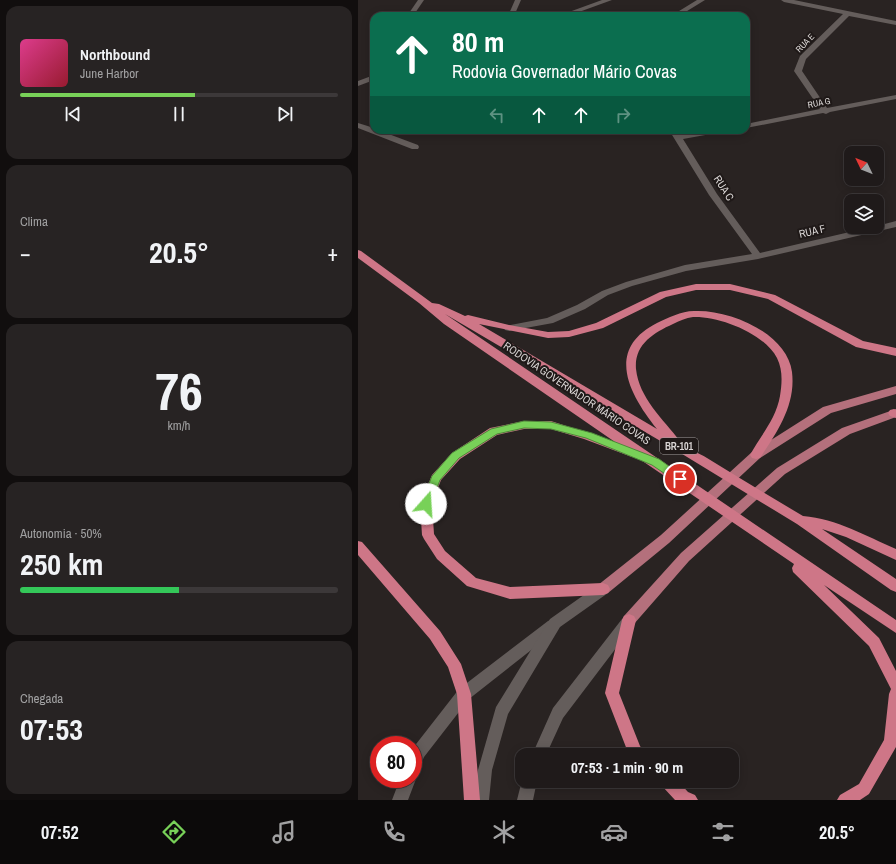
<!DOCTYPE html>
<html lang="pt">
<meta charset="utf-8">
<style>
body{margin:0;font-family:"Archivo Narrow",sans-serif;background:#272323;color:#f1f3f6;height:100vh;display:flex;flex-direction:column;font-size:15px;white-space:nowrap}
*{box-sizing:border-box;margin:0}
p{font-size:13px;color:#a1a1a2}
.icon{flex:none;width:22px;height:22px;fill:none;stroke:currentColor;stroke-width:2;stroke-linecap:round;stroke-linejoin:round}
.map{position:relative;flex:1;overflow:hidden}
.details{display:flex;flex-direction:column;gap:6px;padding:6px;background:#110e0e;width:358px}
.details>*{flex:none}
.hud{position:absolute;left:12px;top:12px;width:380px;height:122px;border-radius:12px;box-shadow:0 2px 10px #0003,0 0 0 1px #3c3839;background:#0b6e4f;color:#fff;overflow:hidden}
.needle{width:26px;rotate:313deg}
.fabs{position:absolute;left:486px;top:146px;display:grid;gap:8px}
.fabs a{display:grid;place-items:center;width:40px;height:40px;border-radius:8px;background:#1f1a1a;box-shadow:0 2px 10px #0003,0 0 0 1px #3c3839;font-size:20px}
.speed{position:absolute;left:12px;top:736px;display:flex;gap:8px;font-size:20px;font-weight:700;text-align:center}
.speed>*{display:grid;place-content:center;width:52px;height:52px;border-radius:50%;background:#1f1a1a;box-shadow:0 2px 10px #0003,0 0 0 1px #3c3839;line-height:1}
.speed .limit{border:6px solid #d22;background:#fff;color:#111}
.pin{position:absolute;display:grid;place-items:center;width:34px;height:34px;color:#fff;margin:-17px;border:2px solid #fff;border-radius:50%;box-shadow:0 1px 4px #0007}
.me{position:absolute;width:44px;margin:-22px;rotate:19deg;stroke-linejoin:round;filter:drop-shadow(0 0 3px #0008)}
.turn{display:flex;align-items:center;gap:14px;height:84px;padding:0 16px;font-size:18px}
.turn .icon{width:52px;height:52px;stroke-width:2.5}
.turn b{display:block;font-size:28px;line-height:34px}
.lanes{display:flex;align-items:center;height:38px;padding:0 16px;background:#0003;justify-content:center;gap:20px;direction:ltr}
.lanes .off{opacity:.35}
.big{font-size:30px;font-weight:700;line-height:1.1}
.details .card{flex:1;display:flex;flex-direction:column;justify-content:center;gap:6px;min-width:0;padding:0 14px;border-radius:12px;background:#272323}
.details .dial{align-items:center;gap:0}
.dial b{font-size:52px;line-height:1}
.song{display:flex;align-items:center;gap:12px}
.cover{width:48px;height:48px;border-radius:6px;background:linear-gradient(135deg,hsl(330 70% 55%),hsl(350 70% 35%))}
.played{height:4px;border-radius:2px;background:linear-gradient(90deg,#78d158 55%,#3c3839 55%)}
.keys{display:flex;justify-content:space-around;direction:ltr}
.heat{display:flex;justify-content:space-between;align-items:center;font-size:22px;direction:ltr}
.charge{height:6px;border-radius:3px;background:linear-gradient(90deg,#34c759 50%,#3c3839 0)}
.trip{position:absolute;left:157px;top:748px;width:224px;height:40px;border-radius:12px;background:#1f1a1a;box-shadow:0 2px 10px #0003,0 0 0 1px #3c3839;font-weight:700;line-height:40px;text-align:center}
.tab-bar{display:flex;height:64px;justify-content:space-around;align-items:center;background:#0c0a0a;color:#a1a1a2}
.tab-bar .icon{width:28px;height:28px}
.tab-bar .on{color:#78d158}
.tab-bar b{font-size:18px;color:#f1f3f6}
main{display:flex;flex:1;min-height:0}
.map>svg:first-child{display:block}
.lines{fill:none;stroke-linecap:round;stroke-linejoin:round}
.minor{fill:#645d5b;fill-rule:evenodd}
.tertiary{fill:#645d5b;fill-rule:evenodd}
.primary{fill:#b4707c;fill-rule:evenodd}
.trunk{fill:#ce7687;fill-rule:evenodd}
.route{fill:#78d158;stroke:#4e8839}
.labels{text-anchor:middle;stroke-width:4;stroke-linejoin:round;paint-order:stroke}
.far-street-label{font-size:9px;fill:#d9d5d4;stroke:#1f1918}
.shield{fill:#1f1918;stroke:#a19d9c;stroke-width:1}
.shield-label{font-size:10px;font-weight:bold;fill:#d9d5d4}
.street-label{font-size:11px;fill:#d9d5d4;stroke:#1f1918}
</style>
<main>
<section class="details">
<div class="card">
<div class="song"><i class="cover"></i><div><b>Northbound</b><p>June Harbor</p></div></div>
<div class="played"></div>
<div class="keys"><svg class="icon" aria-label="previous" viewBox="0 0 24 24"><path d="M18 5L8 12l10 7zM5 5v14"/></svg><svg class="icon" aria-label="pause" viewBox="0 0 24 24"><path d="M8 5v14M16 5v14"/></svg><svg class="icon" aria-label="next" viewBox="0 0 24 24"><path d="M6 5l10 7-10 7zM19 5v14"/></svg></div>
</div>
<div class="card"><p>Clima</p>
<div class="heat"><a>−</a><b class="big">20.5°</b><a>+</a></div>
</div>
<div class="card dial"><b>76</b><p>km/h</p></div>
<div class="card"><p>Autonomia · 50%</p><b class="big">250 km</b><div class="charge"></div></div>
<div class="card"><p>Chegada</p><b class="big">07:53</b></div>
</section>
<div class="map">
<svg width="538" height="800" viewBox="0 0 538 800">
<rect width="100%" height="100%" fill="#292322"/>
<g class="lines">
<g class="minor">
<polygon points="60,0 66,0 55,16 49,16"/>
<polygon points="157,0 163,0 156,16 150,16"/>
<polygon points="244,0 254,0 210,16 200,16"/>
<polygon points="339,0 347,0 321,16 313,16"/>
<polygon points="423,0 436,0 538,21 538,25 491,16 448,59 444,71 469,108 538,95 538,99 472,112 468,114 465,113 388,128 388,124 462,109 436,71 442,56 485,14 426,2"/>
<polygon points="16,75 16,80 0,86 0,81"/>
<polygon points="0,123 16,128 16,130 20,130 60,145 61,147 60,149 54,149 0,128"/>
<polygon points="311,130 319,130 322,134 349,130 368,130 364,132 325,139 359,194 402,253 513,227 519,227 519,226 538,221 538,227 400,259 328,271 274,286 250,295 227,309 195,323 151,331 147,330 146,328 147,326 189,318 219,305 244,291 268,282 327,265 394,254 351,195"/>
<polygon points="195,619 200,621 202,625 200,629 111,699 66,757 60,771 55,773 55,748 101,689 190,621"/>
<polygon points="55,774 58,779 50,800 34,800 42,779 55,779"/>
</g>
<g class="tertiary">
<polygon points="245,583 250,585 252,589 250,593 202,627 150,714 134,770 131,800 115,800 120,770 138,707 192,619 240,585"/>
<polygon points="269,617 274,619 276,623 274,627 205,718 188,755 174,755 195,708 264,619"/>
<polygon points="164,780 164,781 179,781 175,800 159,800"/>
</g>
<g class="primary">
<polygon points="538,386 538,394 473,413 402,458 311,543 250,593 245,595 240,593 238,589 240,585 303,535 394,452 465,407"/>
<polygon points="538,409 538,417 492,434 427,474 331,561 276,624 271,626 266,624 264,620 266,616 323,553 419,468 484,428"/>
</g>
<g class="trunk">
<path d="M0,250L3,251L74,303L81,304L107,316L110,315L151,325L190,332L211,331L238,323L302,292L338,284H372L417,295L505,341L538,348V356L498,347L410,299L372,290H338L308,297L245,328L211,337L190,338L121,324L299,429C272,395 246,350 299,323C310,318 323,311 336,311C371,309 429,333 434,372C438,405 419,432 402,458L398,459L394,458L392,455C403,435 418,419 422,396C424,383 425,370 419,358C406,333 361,316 335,317C328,318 321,321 315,324C295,333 276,345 278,369C281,398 305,419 322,441C327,448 341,453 349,458C381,478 413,497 445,516C479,519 508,536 538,549V560L488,537L464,529L538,579V592L533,590L439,524L316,449L87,314L538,620V633L466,585L521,638L538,671V747L511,794L502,800H479L482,795L501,784L526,740L531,694L533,689L511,646L435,572L434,568L436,564L280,458L274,457L226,439L193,429H166L139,435L102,459L83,480L74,504L76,534L87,551L118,578L152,587L245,583L250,585L252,589L250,593L245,595L152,599L109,586L79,559L66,539L64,535L62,504L74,475L94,453L132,428L166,421H193L257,442L86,324L61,303L0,258Z"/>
<polygon points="536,409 538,410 538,418 532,416 530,413 532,410"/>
<polygon points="0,541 4,542 82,631 103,664 113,694 122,800 106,800 99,694 90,667 72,639 0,555"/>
<polygon points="271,614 276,616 278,620 261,693 282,746 288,755 271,755 247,693 264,620 266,616"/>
<polygon points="301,781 320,781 330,792 337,795 340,800 317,800 304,786"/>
</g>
</g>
<polygon class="route" points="166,421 193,422 234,433 301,459 326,477 327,479 326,482 319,482 294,465 228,438 193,429 166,428 139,434 101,458 82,480 72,507 65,507 63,504 74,476 94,453 133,429"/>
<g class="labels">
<g class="far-street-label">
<text transform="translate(447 43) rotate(-46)" y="3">RUA E</text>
<text transform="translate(461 103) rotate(-11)" y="3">RUA G</text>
</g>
<rect class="shield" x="302" y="438" width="38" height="16" rx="3"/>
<g class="shield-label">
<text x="321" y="450">BR-101</text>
</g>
<g class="street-label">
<text transform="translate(366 188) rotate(57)" y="4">RUA C</text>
<text transform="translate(454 231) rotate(-13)" y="4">RUA F</text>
<text transform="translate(219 393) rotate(34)" y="4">RODOVIA GOVERNADOR MÁRIO COVAS</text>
</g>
</g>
</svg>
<div class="fabs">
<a><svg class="needle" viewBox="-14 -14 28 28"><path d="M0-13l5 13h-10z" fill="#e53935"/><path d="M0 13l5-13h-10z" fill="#a1a1a2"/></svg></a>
<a><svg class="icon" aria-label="layers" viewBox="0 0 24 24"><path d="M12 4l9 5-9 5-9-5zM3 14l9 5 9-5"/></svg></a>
</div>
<div class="speed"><div class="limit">80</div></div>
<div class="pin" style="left:322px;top:479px;background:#d93025"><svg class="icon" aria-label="arrive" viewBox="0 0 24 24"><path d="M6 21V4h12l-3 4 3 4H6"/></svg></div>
<svg class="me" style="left:68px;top:504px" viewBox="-20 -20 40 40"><circle r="19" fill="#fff"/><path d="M0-13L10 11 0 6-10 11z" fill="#78d158"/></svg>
<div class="trip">07:53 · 1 min · 90 m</div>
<div class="hud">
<div class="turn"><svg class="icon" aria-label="ahead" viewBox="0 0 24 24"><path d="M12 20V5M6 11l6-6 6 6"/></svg><div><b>80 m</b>Rodovia Governador Mário Covas</div></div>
<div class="lanes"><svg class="icon off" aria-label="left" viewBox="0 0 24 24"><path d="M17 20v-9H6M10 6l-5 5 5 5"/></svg><svg class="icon" aria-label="ahead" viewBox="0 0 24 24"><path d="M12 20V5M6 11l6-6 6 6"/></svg><svg class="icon" aria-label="ahead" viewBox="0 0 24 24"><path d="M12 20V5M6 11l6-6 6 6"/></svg><svg class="icon off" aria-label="right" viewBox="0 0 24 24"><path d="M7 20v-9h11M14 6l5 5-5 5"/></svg></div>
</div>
</div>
</main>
<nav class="tab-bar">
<b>07:52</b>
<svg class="icon on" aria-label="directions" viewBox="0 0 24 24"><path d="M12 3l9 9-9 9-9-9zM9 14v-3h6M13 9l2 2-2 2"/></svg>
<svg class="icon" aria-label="music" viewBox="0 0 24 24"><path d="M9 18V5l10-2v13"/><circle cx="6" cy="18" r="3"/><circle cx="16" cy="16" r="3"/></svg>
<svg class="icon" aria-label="phone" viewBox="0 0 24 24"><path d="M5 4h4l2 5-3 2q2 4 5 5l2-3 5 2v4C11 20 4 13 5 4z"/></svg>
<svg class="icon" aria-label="climate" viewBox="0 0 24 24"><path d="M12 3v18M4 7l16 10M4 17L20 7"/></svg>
<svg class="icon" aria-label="car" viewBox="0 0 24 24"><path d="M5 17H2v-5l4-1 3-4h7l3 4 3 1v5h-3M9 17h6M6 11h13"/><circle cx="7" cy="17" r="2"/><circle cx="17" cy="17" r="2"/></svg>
<svg class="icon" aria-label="filters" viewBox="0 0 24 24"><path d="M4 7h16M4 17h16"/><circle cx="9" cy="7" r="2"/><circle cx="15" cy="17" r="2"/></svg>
<b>20.5°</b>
</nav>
